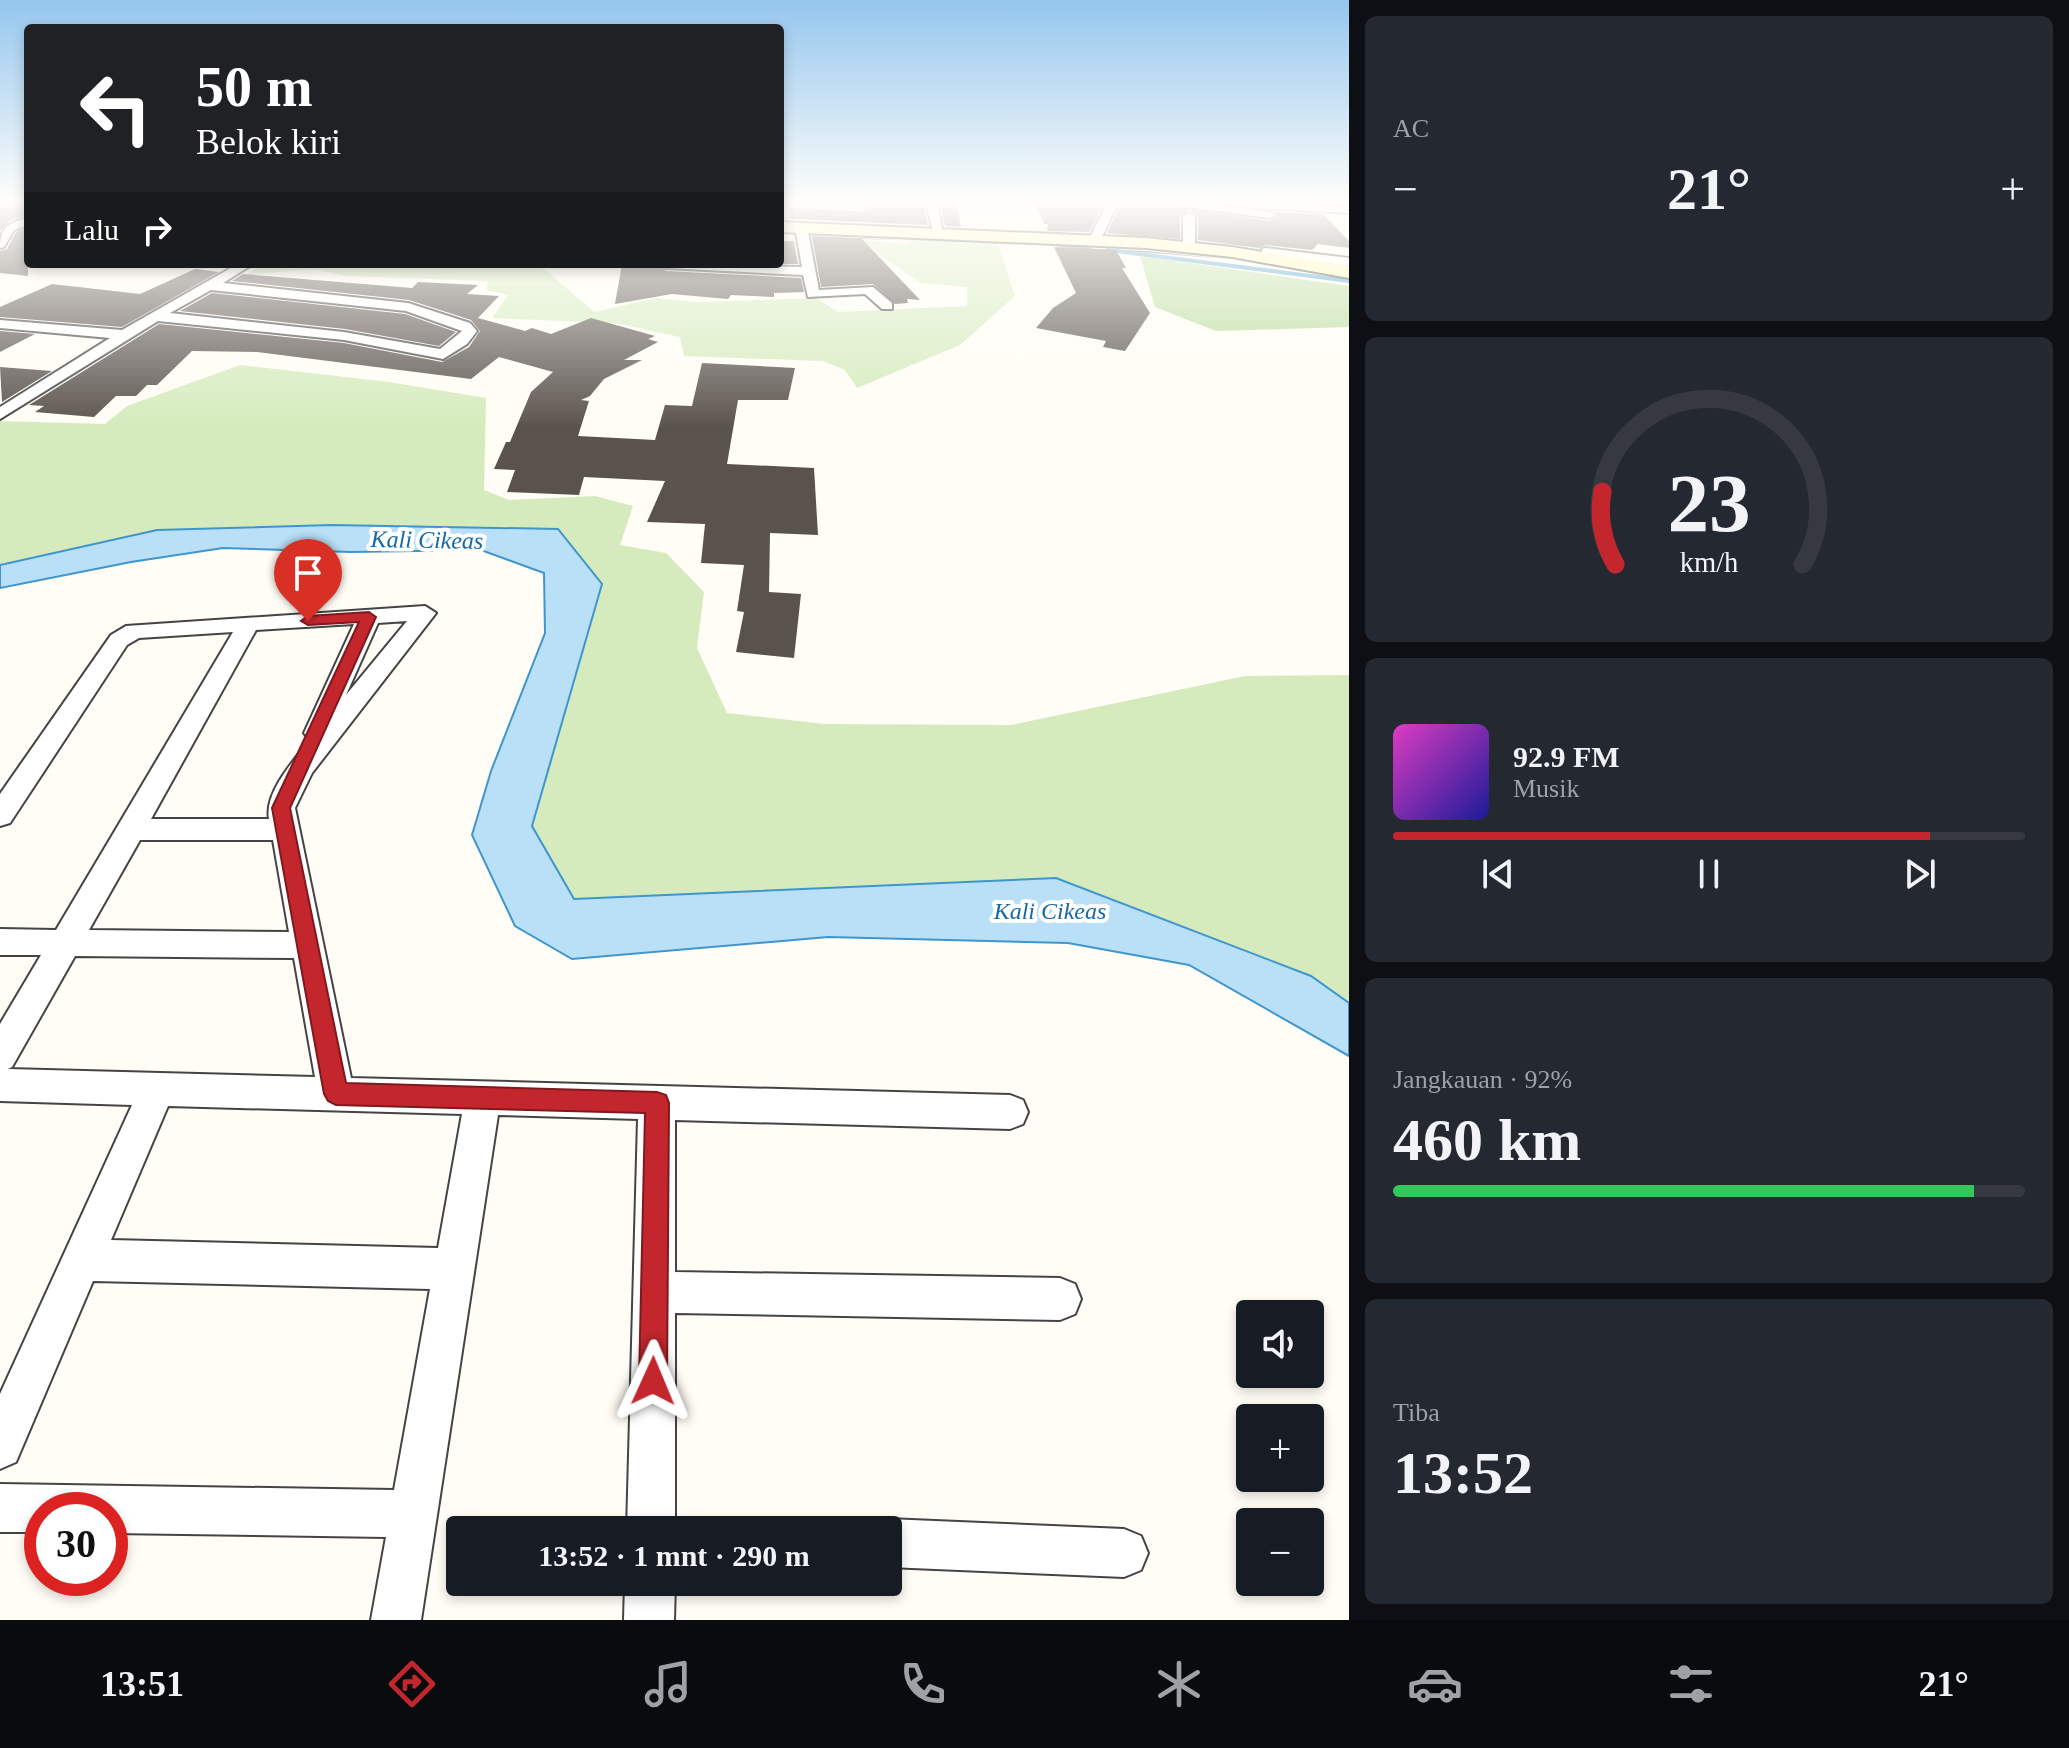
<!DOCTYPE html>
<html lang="id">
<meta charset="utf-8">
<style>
body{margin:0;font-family:"Times New Roman",serif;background:#242831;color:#f1f3f6;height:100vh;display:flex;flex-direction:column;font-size:30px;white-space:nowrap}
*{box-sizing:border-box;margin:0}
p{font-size:26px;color:#9ea1a6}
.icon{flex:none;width:44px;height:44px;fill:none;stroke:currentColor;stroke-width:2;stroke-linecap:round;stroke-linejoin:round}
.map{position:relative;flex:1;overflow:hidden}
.details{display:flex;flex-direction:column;gap:16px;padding:16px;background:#0d0f14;width:720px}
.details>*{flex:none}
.guide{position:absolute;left:24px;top:24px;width:760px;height:244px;border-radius:8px;box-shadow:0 4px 12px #0003;background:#202124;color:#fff;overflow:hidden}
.controls{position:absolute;left:1236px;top:1300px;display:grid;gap:16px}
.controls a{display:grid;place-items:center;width:88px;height:88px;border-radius:8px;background:#171b24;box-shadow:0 4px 12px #0003;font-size:40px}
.speed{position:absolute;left:24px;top:1492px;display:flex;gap:16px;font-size:40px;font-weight:700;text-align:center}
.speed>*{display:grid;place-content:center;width:104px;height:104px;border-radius:50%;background:#171b24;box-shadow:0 4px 12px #0003;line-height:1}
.speed .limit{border:12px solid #d22;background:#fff;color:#111}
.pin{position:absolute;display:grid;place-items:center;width:68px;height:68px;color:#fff;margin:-82px -34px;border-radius:50% 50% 50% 0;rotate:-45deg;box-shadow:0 0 8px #0007}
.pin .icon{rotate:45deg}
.me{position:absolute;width:88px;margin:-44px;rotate:1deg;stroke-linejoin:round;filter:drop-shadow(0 0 6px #0008)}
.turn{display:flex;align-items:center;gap:28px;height:168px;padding:0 40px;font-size:36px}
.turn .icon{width:104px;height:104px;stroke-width:2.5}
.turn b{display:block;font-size:56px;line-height:68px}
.then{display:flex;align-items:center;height:76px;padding:0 40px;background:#0003;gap:16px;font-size:30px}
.big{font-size:60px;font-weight:800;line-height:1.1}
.details .widget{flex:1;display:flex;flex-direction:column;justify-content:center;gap:12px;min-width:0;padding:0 28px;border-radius:12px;background:#242831}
.details .dial{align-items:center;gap:0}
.dial svg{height:208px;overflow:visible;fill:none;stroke:#363941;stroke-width:7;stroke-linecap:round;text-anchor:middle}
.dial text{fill:#f1f3f6;stroke:none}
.song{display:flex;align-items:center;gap:24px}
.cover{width:96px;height:96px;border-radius:12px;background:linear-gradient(135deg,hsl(310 70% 55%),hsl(240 70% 35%))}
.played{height:8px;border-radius:4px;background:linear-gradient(90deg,#c4262e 85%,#363941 85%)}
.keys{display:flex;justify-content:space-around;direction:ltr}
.heat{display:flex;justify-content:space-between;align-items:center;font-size:44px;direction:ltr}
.charge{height:12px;border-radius:6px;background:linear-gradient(90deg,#34c759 92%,#363941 0)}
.trip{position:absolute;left:446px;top:1516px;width:456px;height:80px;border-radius:8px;background:#171b24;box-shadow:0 4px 12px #0003;font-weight:800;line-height:80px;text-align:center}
.tab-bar{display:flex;height:128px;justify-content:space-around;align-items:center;background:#090b0e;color:#9ea1a6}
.tab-bar .icon{width:56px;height:56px}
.tab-bar .on{color:#c4262e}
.tab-bar b{font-size:36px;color:#f1f3f6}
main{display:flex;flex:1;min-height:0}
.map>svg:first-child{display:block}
.green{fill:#d5ebbd}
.forest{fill:#b9dc9c}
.water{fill:#b9e0f7;stroke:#3f96cf;stroke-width:2}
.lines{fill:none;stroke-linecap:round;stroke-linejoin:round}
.stream{stroke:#3f96cf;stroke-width:4}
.building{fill:#5a524d}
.minor-casing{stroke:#444;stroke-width:4}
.secondary-casing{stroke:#333;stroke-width:4}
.minor{fill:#fff;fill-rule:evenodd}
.secondary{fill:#fff6b0;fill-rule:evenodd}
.route{fill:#c4262e;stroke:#7f191e;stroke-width:2}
.labels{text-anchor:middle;stroke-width:8;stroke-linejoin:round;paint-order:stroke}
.water-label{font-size:24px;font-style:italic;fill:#1768a6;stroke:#fff}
</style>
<main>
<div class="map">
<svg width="1349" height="1620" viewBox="0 0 1349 1620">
<rect width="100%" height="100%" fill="#fffdf5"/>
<g class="green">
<polygon points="858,239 907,244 913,240 997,242 1015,296 960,345 857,388 845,370 823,361 684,356 680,337 615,323 492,318 508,295 486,290 488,281 347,276 312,269 247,275 262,264 529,264 541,266 594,312 656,298 697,302 816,298 838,312 967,306 967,287 920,283"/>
<polygon points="240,365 389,382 486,398 484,490 509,500 595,496 633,506 620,545 666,553 704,592 697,648 727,713 825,724 1011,725 1245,676 1349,675 1349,1003 1311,976 1056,878 573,899 532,826 602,585 558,529 332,525 157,530 0,565 0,421 105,424 127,406"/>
</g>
<polygon class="forest" points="1140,256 1349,286 1349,327 1216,331 1155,307"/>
<polygon class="water" points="332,525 558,529 602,584 532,826 574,899 1056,878 1311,976 1349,1003 1349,1056 1189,965 1068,943 828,937 572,959 515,926 472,835 491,771 545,633 544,573 481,550 351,552 223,548 131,562 0,588 0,565 157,530"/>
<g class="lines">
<g class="stream">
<polyline points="1036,241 1090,249"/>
<polyline points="1108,250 1349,281"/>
</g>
</g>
<g class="building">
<polygon points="0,202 28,202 28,215 9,221 0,231"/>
<polygon points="870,202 923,202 928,225 791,219 789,207 865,212 862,206 870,207"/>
<polygon points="940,202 957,202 961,227 945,226"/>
<polygon points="1035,202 1096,202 1102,207 1089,232 1047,231 1048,224 1044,224"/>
<polygon points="1118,202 1153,202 1269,221 1278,216 1275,212 1323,214 1349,241 1349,248 1318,244 1312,250 1266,245 1259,248 1198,240 1198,216 1190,210 1180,216 1180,239 1107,233 1120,206"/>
<polygon points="28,228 28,276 0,273 0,251 7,249 16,232"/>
<polygon points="793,236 798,264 780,264 780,241 794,241"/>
<polygon points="812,236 903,240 862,239 920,300 907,299 908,303 895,304 873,284 821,287"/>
<polygon points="1054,247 1146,251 1226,259 1116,250 1126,268 1122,268 1150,313 1125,351 1103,347 1106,341 1036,328 1053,308 1076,293"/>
<polygon points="622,264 657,264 666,271 801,278 804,292 774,293 774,297 731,295 728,299 672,294 615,304"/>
<polygon points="195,269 219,272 122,327 0,317 0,307 52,284 140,294"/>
<polygon points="243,274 412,288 418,282 478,285 467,294 499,296 478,318 525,331 532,328 551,334 591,318 655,336 648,339 658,342 624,360 642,360 604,379 590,396 581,400 589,401 578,436 655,440 665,405 692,406 702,363 795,368 788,400 738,400 727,464 814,468 818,535 770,533 769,592 801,594 794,658 736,652 744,612 737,611 744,565 701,563 705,524 647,522 665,481 584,477 579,495 507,492 515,470 494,469 506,442 510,442 531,392 553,372 499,357 471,379 257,352 192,351 157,385 147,385 136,396 116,396 94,417 35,412 44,406 29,405 159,324 344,343 442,362 469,347 480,331 471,320 409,300 232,281"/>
<polygon points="212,293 405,314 456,332 439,346 345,329 180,311"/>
<polygon points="0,331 35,334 0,352"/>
<polygon points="0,367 52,371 2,402"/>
</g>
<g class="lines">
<g class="minor-casing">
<g id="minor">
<polygon points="926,202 937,202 943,234 933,232"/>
<polygon points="1099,202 1117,205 1101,239 1095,243 1089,239 1106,206"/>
<polygon points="1156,202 1193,202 1269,212 1275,215 1269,218"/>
<polygon points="1266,203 1349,207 1349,213 1262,208 1262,204"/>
<polygon points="1189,213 1195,216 1195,246 1189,250 1183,246 1183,216"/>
<path d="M28,218V225L14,230L4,247L0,248C0,226 9,223 28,218Z"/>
<polygon points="801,224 807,227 819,290 873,287 892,303 892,309 882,309 865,294 808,297 803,275 666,268 660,264 802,267 795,227"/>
<polygon points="1266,248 1349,258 1349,266 1262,255 1262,249"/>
<path d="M238,264H253L223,283L408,303L470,323L477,331L467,344L443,359L344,340L158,321L0,419V407L110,338L0,328V320L122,330ZM211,290L406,311L462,331L440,349L344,332L170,313Z"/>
<path d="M425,606L436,613L312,773L295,808L351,1078L1010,1095L1023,1100L1028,1112L1023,1124L1010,1129L675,1120V1272L1060,1278L1075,1284L1081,1299L1075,1314L1060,1320L675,1313V1530H627L638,1119L498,1115L421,1620H371L386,1537L110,1533V1510H42V1532H0V1484L394,1490L430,1289L93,1281L16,1462L0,1469V1394L132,1105L0,1101V1024L41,955H0V929L56,930L233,632L139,638L127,645L10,823L0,826V794L111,635L126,626ZM407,621L346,695L378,623ZM354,624L304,733L310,740C294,760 264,793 269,819H151L256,630ZM140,840H273L289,932L89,930ZM75,956L294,958L315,1077L8,1069L12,1067ZM168,1106L462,1114L438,1248L111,1240Z"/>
<polygon points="888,1519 1124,1529 1141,1536 1148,1553 1141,1570 1124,1577 888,1567 888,1530 869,1530 871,1526"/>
<polygon points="625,1582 675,1582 674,1620 624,1620"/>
</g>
</g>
<g class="secondary-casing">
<polygon id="secondary" points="780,222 1146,238 1232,247 1349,266 1349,278 1232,257 1146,248 780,232"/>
</g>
<use href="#minor" class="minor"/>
<use href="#secondary" class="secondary"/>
</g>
<linearGradient id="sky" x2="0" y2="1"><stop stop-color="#95c6ee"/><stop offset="0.47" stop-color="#fffefa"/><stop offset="1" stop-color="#fffefa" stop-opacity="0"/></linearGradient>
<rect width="1349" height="429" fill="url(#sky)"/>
<polygon class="route" points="369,612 376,617 290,808 346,1083 657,1092 666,1095 669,1103 667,1381 663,1391 653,1396 643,1391 639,1381 645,1113 336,1105 328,1101 324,1094 272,808 359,622 308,625 301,621 308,616"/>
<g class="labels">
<g class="water-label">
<text transform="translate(427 540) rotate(1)" y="8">Kali Cikeas</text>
<text x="1050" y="919">Kali Cikeas</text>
</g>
</g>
</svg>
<div class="controls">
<a><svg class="icon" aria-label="sound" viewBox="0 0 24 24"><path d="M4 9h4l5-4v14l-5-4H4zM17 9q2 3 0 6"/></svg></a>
<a>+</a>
<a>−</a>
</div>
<div class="speed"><div class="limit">30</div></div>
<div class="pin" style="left:308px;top:621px;background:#d93025"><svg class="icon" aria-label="arrive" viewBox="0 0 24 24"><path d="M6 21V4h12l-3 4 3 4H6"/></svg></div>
<svg class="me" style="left:653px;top:1381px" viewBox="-20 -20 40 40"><path d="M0-17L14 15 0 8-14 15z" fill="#c4262e" stroke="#fff" stroke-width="4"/></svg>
<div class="trip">13:52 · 1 mnt · 290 m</div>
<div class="guide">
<div class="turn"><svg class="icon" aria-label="left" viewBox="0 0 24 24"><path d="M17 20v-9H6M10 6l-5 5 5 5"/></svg><div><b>50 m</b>Belok kiri</div></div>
<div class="then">Lalu<svg class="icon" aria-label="right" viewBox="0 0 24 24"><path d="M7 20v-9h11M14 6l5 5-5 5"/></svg></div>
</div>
</div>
<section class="details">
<div class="widget"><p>AC</p>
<div class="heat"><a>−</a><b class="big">21°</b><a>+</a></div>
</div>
<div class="widget dial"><svg viewBox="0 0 100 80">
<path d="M14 69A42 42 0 1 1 86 69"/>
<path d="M14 69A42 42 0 0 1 9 41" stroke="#c4262e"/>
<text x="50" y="56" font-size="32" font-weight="700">23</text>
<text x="50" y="72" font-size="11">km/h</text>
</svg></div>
<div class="widget">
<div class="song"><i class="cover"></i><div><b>92.9 FM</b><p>Musik</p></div></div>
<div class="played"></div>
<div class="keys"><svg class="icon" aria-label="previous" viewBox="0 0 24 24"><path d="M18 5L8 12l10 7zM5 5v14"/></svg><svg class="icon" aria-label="pause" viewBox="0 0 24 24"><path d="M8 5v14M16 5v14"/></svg><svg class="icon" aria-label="next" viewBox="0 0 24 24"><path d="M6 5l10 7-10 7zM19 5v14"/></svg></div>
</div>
<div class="widget"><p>Jangkauan · 92%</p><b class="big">460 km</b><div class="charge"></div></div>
<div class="widget"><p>Tiba</p><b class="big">13:52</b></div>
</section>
</main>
<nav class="tab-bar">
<b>13:51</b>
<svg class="icon on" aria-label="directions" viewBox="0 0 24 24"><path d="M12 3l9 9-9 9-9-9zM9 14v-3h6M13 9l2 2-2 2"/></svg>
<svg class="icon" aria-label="music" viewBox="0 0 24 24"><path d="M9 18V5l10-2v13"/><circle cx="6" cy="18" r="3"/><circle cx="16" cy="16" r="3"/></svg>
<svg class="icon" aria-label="phone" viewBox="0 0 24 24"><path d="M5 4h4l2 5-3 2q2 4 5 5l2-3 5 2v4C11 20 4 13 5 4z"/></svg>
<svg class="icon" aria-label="climate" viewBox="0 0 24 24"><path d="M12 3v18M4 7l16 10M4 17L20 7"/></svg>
<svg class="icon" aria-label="car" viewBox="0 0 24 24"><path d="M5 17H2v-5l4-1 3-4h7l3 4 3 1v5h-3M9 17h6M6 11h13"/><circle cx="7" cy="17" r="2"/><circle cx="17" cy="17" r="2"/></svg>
<svg class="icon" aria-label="filters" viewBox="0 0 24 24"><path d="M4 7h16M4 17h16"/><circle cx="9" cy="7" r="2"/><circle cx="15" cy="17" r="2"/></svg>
<b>21°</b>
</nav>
